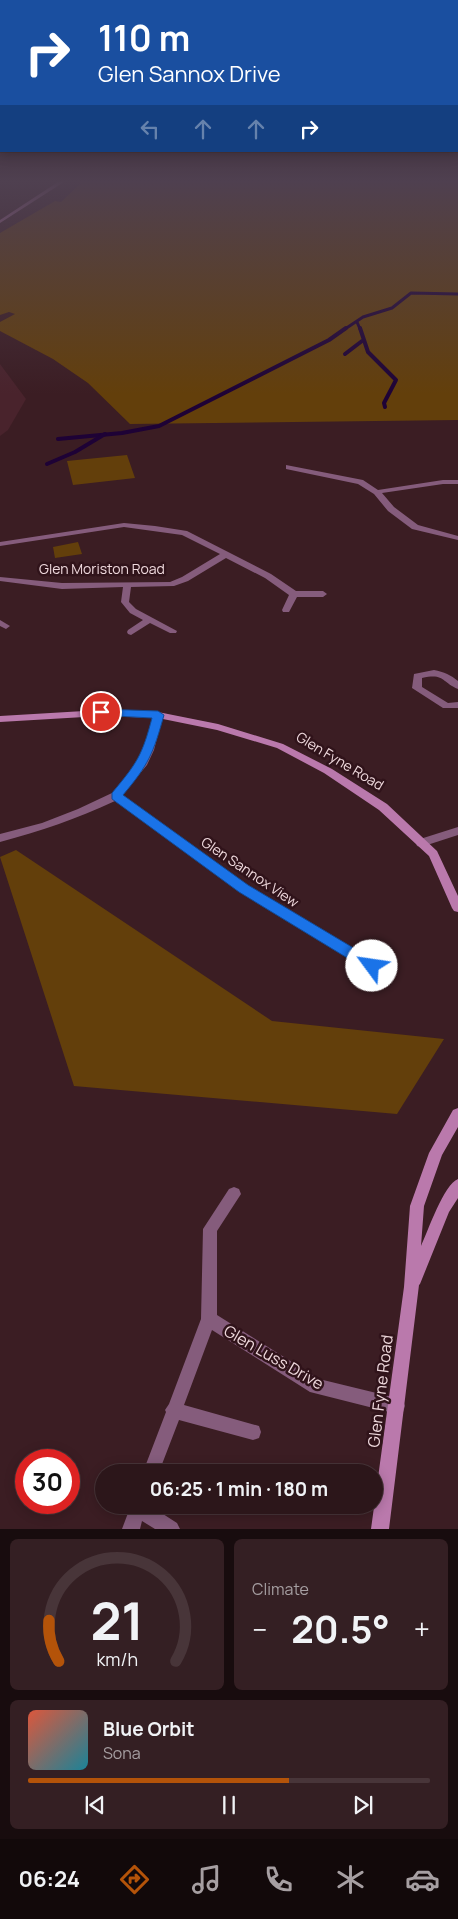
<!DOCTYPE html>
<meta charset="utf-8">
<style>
body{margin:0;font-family:Manrope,sans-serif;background:#341f23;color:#f1f3f6;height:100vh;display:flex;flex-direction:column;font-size:19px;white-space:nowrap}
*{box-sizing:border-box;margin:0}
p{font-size:16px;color:#a69fa2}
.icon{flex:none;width:28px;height:28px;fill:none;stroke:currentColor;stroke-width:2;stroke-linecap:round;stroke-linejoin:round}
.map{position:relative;height:1529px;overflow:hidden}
.side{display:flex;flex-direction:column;gap:10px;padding:10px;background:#180c0e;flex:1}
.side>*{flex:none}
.hud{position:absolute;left:0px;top:0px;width:459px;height:152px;box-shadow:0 2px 12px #0003,0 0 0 1px #483539;background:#1a4fa0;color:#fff;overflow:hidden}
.speed{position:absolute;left:15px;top:1449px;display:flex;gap:10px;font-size:25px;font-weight:700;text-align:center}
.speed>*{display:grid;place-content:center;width:65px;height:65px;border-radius:50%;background:#2c161a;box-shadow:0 2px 12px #0003,0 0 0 1px #483539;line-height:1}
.speed .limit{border:8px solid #d22;background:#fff;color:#111}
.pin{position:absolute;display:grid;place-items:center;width:42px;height:42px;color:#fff;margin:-21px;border:2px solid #fff;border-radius:50%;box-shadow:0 1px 5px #0007}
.me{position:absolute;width:55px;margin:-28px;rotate:301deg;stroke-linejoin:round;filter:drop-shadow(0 0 4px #0008)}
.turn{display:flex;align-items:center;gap:18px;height:105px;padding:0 15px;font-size:22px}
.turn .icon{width:65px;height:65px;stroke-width:2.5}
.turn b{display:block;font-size:35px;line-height:42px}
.lanes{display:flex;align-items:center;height:48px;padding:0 15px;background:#0003;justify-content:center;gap:25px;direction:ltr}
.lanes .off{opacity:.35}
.big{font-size:38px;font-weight:700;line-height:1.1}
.side .card{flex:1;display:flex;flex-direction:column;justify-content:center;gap:8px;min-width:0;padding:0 18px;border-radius:8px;background:#341f23}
.side .dial{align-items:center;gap:0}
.dial svg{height:130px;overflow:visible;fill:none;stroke:#483539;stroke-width:7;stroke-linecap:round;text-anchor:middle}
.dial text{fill:#f1f3f6;stroke:none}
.song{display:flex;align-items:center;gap:15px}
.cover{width:60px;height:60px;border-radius:8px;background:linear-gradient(135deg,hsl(10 70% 55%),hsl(190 70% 35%))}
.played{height:5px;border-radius:2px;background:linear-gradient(90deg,#b45309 65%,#483539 65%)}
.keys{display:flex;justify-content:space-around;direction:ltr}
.heat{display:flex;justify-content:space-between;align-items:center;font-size:28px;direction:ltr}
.side .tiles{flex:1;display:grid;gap:10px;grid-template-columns:1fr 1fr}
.card:last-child{grid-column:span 2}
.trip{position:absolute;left:95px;top:1464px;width:288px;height:50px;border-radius:25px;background:#2c161a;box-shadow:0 2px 12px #0003,0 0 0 1px #483539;font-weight:700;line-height:50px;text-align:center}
.tabs{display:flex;height:80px;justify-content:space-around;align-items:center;background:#12090a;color:#a69fa2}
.tabs .icon{width:35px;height:35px}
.tabs .active{color:#b45309}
.tabs b{font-size:22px;color:#f1f3f6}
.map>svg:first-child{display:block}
.built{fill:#49232c}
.green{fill:#633f0b}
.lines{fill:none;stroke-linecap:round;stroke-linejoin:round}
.stream-far1{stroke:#1e0236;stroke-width:3}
.stream{stroke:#1e0236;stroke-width:4}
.street{fill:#855c7c;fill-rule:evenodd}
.secondary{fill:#ba79ac;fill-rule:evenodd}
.route{fill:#1a73e8;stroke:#114b97}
.labels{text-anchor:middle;stroke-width:5;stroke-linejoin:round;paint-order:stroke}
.street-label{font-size:14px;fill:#efd9dd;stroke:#30131a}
.near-street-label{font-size:16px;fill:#efd9dd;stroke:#30131a}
</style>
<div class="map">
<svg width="458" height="1529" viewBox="0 0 458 1529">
<rect width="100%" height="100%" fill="#3b1d23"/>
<polygon class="built" points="0,364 26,399 8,430 0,436"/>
<g class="green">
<polygon points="72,180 458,180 458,420 130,424 88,383 53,359 0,331 0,322 15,314 9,312 0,315 0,233 55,201 61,202 81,183 71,181"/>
<polygon points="127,455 135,478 73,485 67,461"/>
<polygon points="78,542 82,554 55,558 53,547"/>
<polygon points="16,850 272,1021 444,1039 397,1114 74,1086 0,857"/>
</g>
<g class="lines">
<g class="stream-far1">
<polyline points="357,322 360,329"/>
<polyline points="345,329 363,317 392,308 411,293 458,294"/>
</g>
<g class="stream">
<polyline points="360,328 368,352 396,380 384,403 385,407"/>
<polyline points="345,354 362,341"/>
<polyline points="58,439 122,433 159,426 329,340 346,328"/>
<polyline points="47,464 75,452 105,434"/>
</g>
<g class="street">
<polygon points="286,465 363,480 378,490 443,480 458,480 458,484 443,484 382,493 394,507 418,525 458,536 458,540 412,529 388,511 374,494 358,484 286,469"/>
<polygon points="124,523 155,526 187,531 271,574 296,591 323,591 327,594 323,597 297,597 289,612 283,612 282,610 289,595 265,578 226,558 188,581 174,586 131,587 129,602 136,609 177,631 176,633 170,633 150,623 131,635 128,634 127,632 128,630 143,620 130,613 121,602 123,587 62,589 0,581 0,577 62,583 170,582 182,577 220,554 182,535 124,527 0,546 0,542"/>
<polygon points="0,620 10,626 6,629 0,626"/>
<path d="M434,670C444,672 451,675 458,681V689C441,682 445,673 422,678V687L448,703L458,702V708H443L412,688L414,674Z"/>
<path d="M158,712L163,715L154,750L147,765L122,795L248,886L376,963L378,966L376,969L372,971L368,969L240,892L115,801C76,819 41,831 0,842V834L42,823L78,809L112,793L138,764L144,750L153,715Z"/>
<polygon points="458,827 458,835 421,847 417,846 416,843 417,840"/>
<polygon points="234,1187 239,1189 241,1194 217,1231 217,1315 319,1379 397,1398 403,1400 405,1406 403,1412 397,1414 310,1392 212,1330 184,1405 259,1426 261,1432 259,1438 253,1440 179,1420 159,1472 143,1472 166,1412 165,1410 169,1404 201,1319 203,1229 229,1189"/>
<polygon points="131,1505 149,1505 177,1523 180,1529 155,1529 142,1521 140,1529 122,1529"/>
</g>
<g class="secondary">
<polygon points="61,180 67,180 0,223 0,220"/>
<polygon points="101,710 158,712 218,724 283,744 332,769 387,804 437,851 458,896 458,912 454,911 452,908 429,856 379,810 324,773 277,748 217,730 158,718 101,716 0,722 0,716"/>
<path d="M458,1108V1127L442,1155L424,1206L421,1246C428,1231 444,1184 458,1179V1198L449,1212L420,1284L419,1285L389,1529H371L404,1287L410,1206L429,1153L453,1110Z"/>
</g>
</g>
<linearGradient id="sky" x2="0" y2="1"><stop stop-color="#201013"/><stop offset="0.46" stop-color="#4f4050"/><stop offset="1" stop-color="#4f4050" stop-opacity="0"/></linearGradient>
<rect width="458" height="394" fill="url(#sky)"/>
<path class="route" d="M101,709L158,711L164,715C153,754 149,764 123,795L248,885L377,962L379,966L377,970H367L239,892L112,799V793C137,763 142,756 152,718L97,715L95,712Z"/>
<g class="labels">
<g class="street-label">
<text x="102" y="574">Glen Moriston Road</text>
<text transform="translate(340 761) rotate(31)" y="5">Glen Fyne Road</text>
<text transform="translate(250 872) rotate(34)" y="5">Glen Sannox View</text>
</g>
<g class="near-street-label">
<text transform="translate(274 1357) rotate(30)" y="6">Glen Luss Drive</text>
<text transform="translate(380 1391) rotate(-83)" y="6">Glen Fyne Road</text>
</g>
</g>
</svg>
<div class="speed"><div class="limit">30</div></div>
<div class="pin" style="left:101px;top:712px;background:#d93025"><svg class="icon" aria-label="arrive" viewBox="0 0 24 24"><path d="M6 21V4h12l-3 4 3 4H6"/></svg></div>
<svg class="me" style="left:372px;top:966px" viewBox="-20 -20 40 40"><circle r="19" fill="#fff"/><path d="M0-13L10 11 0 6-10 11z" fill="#1a73e8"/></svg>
<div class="trip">06:25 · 1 min · 180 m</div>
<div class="hud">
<div class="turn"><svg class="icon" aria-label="right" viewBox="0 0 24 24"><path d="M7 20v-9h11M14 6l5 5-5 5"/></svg><div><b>110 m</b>Glen Sannox Drive</div></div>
<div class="lanes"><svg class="icon off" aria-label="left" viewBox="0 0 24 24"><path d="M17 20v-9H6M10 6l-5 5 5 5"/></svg><svg class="icon off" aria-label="ahead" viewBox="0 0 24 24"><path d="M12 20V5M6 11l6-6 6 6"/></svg><svg class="icon off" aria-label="ahead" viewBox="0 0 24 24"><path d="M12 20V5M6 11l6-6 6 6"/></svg><svg class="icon" aria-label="right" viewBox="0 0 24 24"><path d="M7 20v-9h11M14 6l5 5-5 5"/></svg></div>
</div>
</div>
<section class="side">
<div class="tiles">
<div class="card dial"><svg viewBox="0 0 100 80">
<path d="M14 69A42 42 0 1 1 86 69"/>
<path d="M14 69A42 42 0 0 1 8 44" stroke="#b45309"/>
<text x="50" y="56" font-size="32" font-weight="700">21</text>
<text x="50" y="72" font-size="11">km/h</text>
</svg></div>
<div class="card"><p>Climate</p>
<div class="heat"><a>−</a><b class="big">20.5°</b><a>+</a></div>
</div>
<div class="card">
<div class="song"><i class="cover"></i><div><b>Blue Orbit</b><p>Sona</p></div></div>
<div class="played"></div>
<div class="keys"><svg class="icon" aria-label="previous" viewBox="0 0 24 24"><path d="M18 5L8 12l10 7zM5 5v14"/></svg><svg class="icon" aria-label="pause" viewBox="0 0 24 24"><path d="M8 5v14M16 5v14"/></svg><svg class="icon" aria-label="next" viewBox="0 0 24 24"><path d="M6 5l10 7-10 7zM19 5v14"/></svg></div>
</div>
</div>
</section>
<nav class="tabs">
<b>06:24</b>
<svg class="icon active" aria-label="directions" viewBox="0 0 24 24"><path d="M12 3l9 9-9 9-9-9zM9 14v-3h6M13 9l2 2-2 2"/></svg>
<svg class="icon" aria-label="music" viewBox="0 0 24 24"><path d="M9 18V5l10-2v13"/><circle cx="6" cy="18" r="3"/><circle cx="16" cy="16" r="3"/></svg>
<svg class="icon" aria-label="phone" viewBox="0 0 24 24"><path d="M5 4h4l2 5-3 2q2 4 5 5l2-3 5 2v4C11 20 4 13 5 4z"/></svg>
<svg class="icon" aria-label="climate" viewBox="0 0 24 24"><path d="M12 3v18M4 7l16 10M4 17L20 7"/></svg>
<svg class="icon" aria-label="car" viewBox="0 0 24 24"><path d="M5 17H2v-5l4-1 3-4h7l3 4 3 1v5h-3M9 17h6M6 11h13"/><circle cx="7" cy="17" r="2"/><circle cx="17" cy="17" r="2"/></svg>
</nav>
